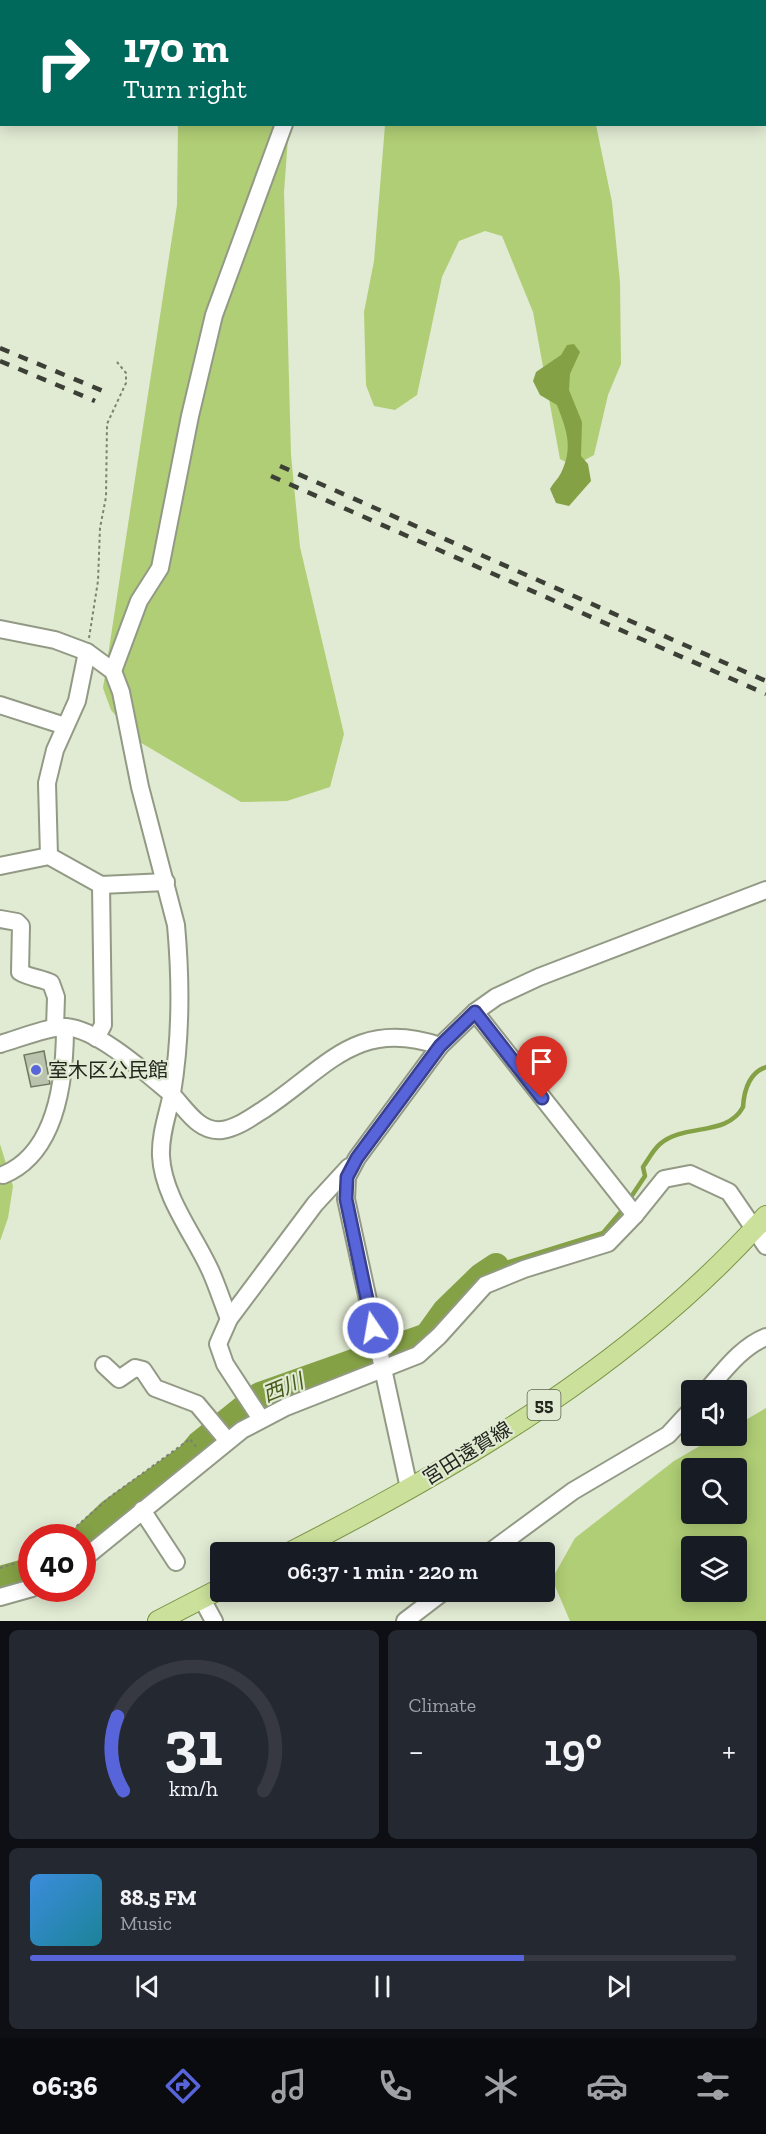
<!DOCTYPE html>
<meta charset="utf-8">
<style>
body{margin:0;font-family:"Zilla Slab","Noto Sans JP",serif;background:#242831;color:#f1f3f6;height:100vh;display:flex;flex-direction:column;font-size:22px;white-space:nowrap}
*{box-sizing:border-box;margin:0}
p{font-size:20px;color:#9ea1a6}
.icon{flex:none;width:33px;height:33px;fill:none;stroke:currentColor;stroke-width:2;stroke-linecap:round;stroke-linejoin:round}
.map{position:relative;height:1621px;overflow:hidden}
.details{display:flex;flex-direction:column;gap:9px;padding:9px;background:#0d0f14;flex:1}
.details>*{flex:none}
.guide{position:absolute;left:0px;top:0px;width:766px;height:126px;box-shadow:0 3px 15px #0003;background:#00695c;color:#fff;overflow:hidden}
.tools{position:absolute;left:681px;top:1380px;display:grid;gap:12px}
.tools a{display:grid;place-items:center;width:66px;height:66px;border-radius:6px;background:#171b24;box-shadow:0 3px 15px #0003;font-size:30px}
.speed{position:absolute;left:18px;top:1524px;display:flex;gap:12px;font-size:30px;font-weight:700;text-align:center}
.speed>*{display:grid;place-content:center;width:78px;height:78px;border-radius:50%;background:#171b24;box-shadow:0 3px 15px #0003;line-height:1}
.speed .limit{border:9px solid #d22;background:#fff;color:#111}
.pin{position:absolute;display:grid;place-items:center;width:51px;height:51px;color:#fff;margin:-62px -26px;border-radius:50% 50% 50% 0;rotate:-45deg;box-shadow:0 0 6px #0007}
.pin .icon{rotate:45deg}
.me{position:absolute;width:66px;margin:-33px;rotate:348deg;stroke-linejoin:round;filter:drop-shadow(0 0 4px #0008)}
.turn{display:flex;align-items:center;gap:21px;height:126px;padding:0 24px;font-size:27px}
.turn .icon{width:78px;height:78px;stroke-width:2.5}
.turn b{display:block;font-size:42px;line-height:51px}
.big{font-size:45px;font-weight:600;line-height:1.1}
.details .card{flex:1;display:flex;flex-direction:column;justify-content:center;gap:9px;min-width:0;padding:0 21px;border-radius:9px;background:#242831}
.details .dial{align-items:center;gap:0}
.dial svg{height:156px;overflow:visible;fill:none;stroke:#363941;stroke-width:7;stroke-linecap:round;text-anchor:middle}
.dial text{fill:#f1f3f6;stroke:none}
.song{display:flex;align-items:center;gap:18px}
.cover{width:72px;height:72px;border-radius:9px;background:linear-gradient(135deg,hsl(210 70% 55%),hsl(190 70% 35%))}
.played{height:6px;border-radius:3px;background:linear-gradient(90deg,#5764da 70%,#363941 70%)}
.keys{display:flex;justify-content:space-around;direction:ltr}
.heat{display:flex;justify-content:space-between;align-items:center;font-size:33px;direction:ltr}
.details .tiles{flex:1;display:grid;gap:9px;grid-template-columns:1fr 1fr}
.card:last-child{grid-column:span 2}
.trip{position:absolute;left:210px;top:1542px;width:345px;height:60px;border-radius:6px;background:#171b24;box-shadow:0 3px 15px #0003;font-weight:600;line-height:60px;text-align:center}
.tabs{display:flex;height:96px;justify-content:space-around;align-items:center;background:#090b0e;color:#9ea1a6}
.tabs .icon{width:42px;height:42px}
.tabs .current{color:#5764da}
.tabs b{font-size:27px;color:#f1f3f6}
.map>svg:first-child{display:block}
.green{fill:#b0ce75;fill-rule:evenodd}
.water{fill:#85a146}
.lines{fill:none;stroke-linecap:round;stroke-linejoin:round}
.stream{stroke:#85a146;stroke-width:4.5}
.river{stroke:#85a146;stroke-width:26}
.building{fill:#bac3ad;stroke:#707863;stroke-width:1.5}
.minor-tunnel{stroke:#bbc3af;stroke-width:16;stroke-dasharray:16 8;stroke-linecap:butt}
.minor-casing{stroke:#929a85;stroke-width:20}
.major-casing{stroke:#7a9344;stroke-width:22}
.path{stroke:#7c8272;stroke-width:2;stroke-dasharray:3 3;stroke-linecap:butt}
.minor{stroke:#fff;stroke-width:16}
.major{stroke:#cbe19b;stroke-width:20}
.rail{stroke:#3c3f35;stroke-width:4.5;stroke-dasharray:10 10;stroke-linecap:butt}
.route-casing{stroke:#39418e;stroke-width:15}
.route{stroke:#5764da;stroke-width:10}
.poi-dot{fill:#5764da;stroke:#e1ead3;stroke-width:2}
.labels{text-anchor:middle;stroke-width:4.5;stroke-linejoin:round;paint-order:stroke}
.shield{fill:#e1ead3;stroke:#5d6254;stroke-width:1.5}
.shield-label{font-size:18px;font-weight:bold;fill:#24271e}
.poi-label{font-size:20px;fill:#24271e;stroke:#e1ead3;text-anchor:start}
.street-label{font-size:20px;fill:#24271e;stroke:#e1ead3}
.water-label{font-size:21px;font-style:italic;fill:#485b1b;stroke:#e1ead3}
</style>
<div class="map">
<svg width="766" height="1621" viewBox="0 0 766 1621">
<rect width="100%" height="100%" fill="#e1ead3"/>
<g class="green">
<polygon points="181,0 290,0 290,1 180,2"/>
<polygon points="398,0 575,0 576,2 398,2"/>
<polygon points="178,125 289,125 284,192 291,455 300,547 344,734 330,787 287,801 241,802 138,741 111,710 103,688 177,205"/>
<polygon points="385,125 596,125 612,202 620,282 621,364 608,395 594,455 574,466 560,459 533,312 502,236 485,231 459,241 442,277 417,395 395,410 374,406 366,385 364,312 374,261"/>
<polygon points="0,1144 13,1186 8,1218 0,1241"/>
<path d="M766,1408V1621H570L552,1579L575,1538L674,1461L717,1436H736L737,1425ZM736,1468V1514H692V1468ZM736,1546V1592H692V1546Z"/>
</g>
<path class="water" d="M574,344L580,352L570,374L569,390L582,422L581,456L588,464L591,481L569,506L556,503L550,489C553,483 558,479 561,473C574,447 566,429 557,405L540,395L533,381L536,372L561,355L567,345Z"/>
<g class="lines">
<g class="stream">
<path d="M629,1200L645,1176L643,1167C648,1160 653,1150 660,1144C684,1123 727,1137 743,1107C744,1091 749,1073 766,1067"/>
<polyline points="496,1266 603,1233 625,1207"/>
</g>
<g class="river">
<polyline points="82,1539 110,1512 189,1456 199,1444 260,1395 427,1336 445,1311 481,1276 496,1266"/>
<polyline points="0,1579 32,1570"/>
</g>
</g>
<polygon class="building" points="44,1051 50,1084 31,1087 24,1055"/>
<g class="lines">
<g class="minor-tunnel">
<polyline points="749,0 750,2"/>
<polyline points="765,48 766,51"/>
</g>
<g class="minor-casing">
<g id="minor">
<polyline points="326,2 327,0"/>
<path d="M0,629L55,640L87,652L113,671L121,692L140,787L176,925C181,980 181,1039 172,1093C168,1114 160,1134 161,1156C163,1197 195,1236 211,1272C218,1288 223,1304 229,1319"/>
<polyline points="113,671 139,601 160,568 190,416 214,315 284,124"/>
<polyline points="0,705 65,726"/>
<polyline points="49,856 47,783 55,750 77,701 87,652"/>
<polyline points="0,866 49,856 101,885 166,882"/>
<path d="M0,919L17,922L21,926L20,972C30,978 41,978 51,983L56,997L55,1028"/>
<polyline points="475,1012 635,1215 664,1179 690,1174 729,1192 766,1246"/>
<polyline points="96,1038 103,1025 101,885"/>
<path d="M0,1044C18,1039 49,1026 66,1027C97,1029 145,1072 169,1092C184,1105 197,1133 222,1130C237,1128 250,1118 263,1110C326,1069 356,1017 440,1046"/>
<path d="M3,1175C57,1153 65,1078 65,1027"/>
<polyline points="104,1365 119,1379 135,1368 143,1370 155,1388 197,1404 227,1440"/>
<path d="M707,1390C724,1371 741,1347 766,1337"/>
<polyline points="261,1419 225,1364 218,1344 229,1319 315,1204 349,1167"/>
<polyline points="409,1488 346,1199 347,1177 357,1158 440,1046 475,1012 496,997 539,977 766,890"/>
<polyline points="142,1510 176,1562"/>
<polyline points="490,1552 573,1491 668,1435 692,1409"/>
<polyline points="82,1560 242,1430 286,1407 418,1355 439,1336 485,1285 524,1269 608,1243 635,1215"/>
<polyline points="0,1597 32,1588"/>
<polyline points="202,1599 214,1621"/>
<polyline points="405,1621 443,1592"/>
</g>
</g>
<g class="major-casing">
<g id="major">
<polyline points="578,0 582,2"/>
<polyline points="765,71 766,71"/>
<path d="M291,1552C463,1464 636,1362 766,1216"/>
<polyline points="158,1621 220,1589"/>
</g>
</g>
<g class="path">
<polyline points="89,638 98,581 100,528 106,497 107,424 126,383 126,373 117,362"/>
<polyline points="63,1538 110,1497 190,1439 197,1448"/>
<polyline points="0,1568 32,1558"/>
</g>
<use href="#minor" class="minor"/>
<use href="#major" class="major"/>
<g class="rail">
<polyline points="0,348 103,391"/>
<polyline points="0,361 95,401"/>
<polyline points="280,466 766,681"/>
<polyline points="271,476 766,694"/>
</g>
</g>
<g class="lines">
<g class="route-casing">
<polyline id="route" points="373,1328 346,1199 347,1177 357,1158 440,1046 475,1012 542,1098"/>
</g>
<use href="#route" class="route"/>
</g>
<circle class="poi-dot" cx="36" cy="1070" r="6"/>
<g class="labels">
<rect class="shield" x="527.5" y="1390" width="33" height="30" rx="4.5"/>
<g class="shield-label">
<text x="544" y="1411">55</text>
</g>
<g class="poi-label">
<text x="48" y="1077">室木区公民館</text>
</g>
<g class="street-label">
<text transform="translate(467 1453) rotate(-32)" y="7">宮田遠賀線</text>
</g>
<g class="water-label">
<text transform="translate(283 1388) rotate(-22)" y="7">西川</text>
</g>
</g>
</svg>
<div class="tools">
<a><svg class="icon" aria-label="sound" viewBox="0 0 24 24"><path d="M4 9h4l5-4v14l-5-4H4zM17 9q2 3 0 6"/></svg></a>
<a><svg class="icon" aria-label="search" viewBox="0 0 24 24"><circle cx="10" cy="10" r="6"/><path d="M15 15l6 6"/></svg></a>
<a><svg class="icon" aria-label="layers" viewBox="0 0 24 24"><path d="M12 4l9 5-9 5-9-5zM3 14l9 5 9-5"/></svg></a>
</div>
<div class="speed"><div class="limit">40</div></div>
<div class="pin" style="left:542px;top:1098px;background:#d93025"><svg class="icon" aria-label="arrive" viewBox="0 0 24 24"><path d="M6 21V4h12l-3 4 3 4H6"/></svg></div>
<svg class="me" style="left:373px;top:1328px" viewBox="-20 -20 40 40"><circle r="17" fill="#5764da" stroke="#fff" stroke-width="3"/><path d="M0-11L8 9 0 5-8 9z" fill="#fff"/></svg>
<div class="trip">06:37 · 1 min · 220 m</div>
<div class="guide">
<div class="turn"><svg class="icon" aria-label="right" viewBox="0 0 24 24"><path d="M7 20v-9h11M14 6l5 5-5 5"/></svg><div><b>170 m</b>Turn right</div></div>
</div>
</div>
<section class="details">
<div class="tiles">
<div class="card dial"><svg viewBox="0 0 100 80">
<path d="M14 69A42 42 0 1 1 86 69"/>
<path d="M14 69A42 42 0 0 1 11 31" stroke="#5764da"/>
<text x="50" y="56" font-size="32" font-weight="700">31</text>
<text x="50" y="72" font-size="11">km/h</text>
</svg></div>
<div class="card"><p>Climate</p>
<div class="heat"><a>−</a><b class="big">19°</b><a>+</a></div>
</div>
<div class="card">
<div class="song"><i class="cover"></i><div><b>88.5 FM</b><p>Music</p></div></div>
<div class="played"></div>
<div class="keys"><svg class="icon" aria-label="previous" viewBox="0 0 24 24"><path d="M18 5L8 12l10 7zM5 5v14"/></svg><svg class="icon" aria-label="pause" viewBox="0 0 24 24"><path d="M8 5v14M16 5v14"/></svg><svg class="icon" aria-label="next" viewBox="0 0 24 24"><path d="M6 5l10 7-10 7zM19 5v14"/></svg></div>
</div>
</div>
</section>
<nav class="tabs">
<b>06:36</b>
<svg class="icon current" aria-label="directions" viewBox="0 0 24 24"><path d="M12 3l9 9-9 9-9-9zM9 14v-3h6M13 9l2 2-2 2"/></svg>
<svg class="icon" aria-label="music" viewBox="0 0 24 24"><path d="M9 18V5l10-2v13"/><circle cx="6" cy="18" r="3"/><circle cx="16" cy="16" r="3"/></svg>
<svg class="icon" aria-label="phone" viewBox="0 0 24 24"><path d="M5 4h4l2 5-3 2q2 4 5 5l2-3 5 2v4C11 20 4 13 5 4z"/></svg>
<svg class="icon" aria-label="climate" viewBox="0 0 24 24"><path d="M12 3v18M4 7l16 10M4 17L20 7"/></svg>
<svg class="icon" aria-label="car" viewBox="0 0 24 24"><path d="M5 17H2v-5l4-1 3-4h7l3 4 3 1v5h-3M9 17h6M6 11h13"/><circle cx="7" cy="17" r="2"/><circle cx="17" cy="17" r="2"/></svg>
<svg class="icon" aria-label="filters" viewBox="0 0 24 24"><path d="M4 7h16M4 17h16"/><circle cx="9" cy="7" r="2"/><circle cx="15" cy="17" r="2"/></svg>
</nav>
